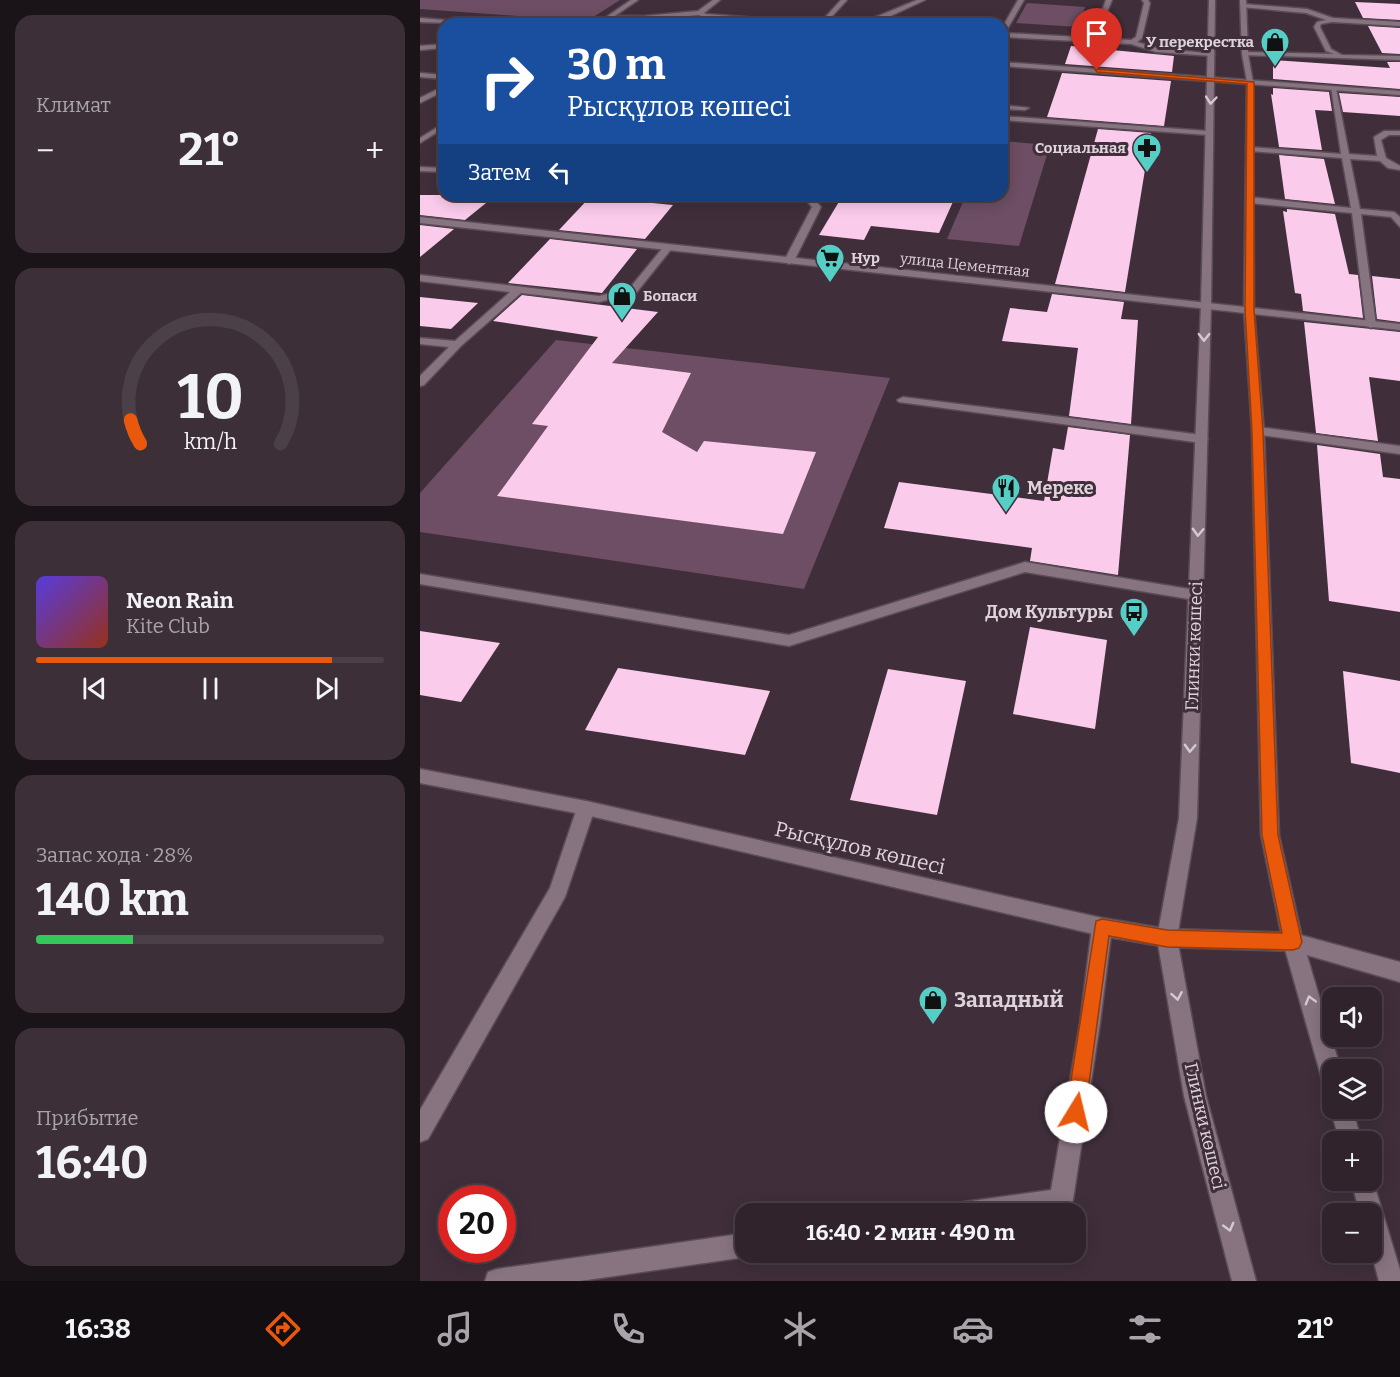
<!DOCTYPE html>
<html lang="ru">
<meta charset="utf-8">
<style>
body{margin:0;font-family:Bitter,serif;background:#3c2f38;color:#f1f3f6;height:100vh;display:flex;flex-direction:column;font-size:22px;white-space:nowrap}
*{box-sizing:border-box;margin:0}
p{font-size:20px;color:#a8a4a9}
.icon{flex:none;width:33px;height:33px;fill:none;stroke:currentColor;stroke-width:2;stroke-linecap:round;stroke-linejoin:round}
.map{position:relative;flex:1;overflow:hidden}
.drawer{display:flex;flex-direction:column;gap:15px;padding:15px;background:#1a1318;width:420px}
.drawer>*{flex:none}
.guide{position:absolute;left:18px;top:18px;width:570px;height:183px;border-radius:18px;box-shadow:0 3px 15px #0003,0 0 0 2px #4b4048;background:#1a4fa0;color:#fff;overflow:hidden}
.tools{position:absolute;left:902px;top:987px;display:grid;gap:12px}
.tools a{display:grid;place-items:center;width:60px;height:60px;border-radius:12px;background:#30232c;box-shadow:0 3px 15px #0003,0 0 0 2px #4b4048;font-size:30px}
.speed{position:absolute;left:18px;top:1185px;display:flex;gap:12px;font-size:30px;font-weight:700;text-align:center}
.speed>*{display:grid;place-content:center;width:78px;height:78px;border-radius:50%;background:#30232c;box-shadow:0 3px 15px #0003,0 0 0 2px #4b4048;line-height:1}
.speed .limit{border:9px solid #d22;background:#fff;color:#111}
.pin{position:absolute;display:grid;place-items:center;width:51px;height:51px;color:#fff;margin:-62px -26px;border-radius:50% 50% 50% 0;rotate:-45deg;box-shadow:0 0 6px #0007}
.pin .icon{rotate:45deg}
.me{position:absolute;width:66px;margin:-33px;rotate:9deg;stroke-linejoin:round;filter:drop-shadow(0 0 4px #0008)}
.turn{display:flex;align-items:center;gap:21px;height:126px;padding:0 30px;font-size:27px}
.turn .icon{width:78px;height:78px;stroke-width:2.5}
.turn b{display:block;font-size:42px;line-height:51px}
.then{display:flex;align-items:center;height:57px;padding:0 30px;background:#0003;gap:12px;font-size:22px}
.big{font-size:45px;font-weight:700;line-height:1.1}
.drawer .tile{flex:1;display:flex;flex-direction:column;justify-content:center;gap:9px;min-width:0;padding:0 21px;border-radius:18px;background:#3c2f38}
.drawer .dial{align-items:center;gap:0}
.dial svg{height:156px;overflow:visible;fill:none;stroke:#4b4048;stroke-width:7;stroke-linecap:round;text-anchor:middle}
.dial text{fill:#f1f3f6;stroke:none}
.song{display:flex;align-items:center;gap:18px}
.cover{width:72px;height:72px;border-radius:9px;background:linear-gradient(135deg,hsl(250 70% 55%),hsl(10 70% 35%))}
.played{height:6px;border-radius:3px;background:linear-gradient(90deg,#ea580c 85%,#4b4048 85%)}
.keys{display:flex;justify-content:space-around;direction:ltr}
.heat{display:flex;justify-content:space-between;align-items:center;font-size:33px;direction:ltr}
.charge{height:9px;border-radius:4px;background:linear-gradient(90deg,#34c759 28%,#4b4048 0)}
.trip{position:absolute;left:315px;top:1203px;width:351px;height:60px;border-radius:18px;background:#30232c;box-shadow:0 3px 15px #0003,0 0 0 2px #4b4048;font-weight:700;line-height:60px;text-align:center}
.tab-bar{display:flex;height:96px;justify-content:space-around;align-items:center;background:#130e12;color:#a8a4a9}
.tab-bar .icon{width:42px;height:42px}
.tab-bar .on{color:#ea580c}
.tab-bar b{font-size:27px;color:#f1f3f6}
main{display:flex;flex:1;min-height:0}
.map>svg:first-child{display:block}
.green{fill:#6d4e64}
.building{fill:#facbeb}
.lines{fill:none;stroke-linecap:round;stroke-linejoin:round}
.service-casing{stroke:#5a4c56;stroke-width:3}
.minor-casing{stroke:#5a4c56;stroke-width:3}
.tertiary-casing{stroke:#5a4c56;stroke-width:3}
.secondary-casing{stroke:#5a4c56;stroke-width:3}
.service{fill:#887481;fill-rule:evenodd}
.minor{fill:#887481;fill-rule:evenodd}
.tertiary{fill:#887481;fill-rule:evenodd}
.secondary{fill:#887481;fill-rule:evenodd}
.oneway{stroke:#d5cad1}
.route{fill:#ea580c;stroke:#983908;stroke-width:1.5}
.labels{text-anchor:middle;stroke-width:6;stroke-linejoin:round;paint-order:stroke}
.far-poi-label{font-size:15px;font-weight:bold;fill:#ded3da;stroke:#402f3b;text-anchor:end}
.far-street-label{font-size:15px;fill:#ded3da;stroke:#402f3b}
.poi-label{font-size:18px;font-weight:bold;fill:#ded3da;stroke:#402f3b;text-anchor:start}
.street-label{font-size:18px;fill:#ded3da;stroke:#402f3b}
.near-street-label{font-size:21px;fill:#ded3da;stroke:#402f3b}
.near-poi-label{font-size:21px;font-weight:bold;fill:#ded3da;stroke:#402f3b;text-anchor:start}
</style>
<main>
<section class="drawer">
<div class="tile"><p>Климат</p>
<div class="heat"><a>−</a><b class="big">21°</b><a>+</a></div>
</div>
<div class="tile dial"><svg viewBox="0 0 100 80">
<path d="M14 69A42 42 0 1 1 86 69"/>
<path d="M14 69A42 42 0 0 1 9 57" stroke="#ea580c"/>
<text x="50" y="56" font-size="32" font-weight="700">10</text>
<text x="50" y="72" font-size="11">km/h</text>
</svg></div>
<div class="tile">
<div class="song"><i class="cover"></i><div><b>Neon Rain</b><p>Kite Club</p></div></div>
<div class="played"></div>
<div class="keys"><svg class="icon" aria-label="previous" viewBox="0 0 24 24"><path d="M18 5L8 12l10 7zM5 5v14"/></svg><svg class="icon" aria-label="pause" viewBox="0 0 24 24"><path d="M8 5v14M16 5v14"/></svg><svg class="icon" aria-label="next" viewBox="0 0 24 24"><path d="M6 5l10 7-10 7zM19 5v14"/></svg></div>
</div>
<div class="tile"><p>Запас хода · 28%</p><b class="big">140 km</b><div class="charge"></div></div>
<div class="tile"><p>Прибытие</p><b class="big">16:40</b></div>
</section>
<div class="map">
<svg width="980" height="1281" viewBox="0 0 980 1281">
<rect width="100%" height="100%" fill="#402f3b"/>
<g class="green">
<polygon points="0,0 200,0 167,21 0,9"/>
<polygon points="607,3 665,7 659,27 596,23"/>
<polygon points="582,141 630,145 599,246 527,239 546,195 582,195"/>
<polygon points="136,340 470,378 384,589 0,532 0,493"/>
</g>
<g class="building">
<polygon points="935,2 980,4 980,20 943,18"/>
<polygon points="948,26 980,28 980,54 962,53"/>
<polygon points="651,46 754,56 752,72 645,64"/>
<polygon points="853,60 970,68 967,62 980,62 980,89 853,79"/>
<polygon points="642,73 751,81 744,126 627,117"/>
<polygon points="853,88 909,92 912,111 895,110 902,150 859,147 851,94 853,95"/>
<polygon points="919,93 980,97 980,116 923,112"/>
<polygon points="678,129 731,133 705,292 635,284"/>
<polygon points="859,155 904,159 915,204 865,199"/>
<polygon points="0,195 76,195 45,220 0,215"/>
<polygon points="423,195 536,195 519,233 451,226 444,240 399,235"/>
<polygon points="170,197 253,205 225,239 139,230"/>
<polygon points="867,209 915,214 929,274 938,275 943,318 883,311 881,294 875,293 863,211 867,212"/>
<polygon points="0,225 34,229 0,257"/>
<polygon points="130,239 217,249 182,293 88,283"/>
<polygon points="952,276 980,279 980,322 957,319"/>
<polygon points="632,294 704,302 701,319 718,320 711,424 649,416 658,348 582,341 590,308 627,312"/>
<polygon points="102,295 238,312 192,363 271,373 242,432 277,452 284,441 396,452 363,534 77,496 128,426 112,424 178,337 73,321"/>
<polygon points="0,297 58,303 31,329 0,326"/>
<polygon points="884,322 980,332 980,381 949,377 958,441 896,433"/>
<polygon points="648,427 710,435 698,575 610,561 612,548 464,528 479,482 624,501 633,448 644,450"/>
<polygon points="897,445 960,454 963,477 980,479 980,612 909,601"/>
<polygon points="610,627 687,640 675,729 593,714"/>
<polygon points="0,631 80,643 41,702 0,695"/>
<polygon points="198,668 350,691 325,755 165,730"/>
<polygon points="468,669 546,681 517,815 430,800"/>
<polygon points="923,671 980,681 980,773 931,763"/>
</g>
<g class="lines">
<g class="service-casing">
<g id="service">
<polygon points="293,0 300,0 284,13 286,14 400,23 421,0 427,0 405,24 284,18 279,15 224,20 189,16 224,16 278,11"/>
<polygon points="497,0 505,0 460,21 439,24"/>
<polygon points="598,0 604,0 585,33 711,40 716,37 724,3 722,0 728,0 730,3 722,38 717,42 737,48 795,54 792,56 736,52 711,44 582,37 582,28"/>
<polygon points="686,0 692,0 679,32 656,32 658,29 675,29"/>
<polygon points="823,4 887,9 913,18 980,22 980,26 912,22 901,24 900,27 911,49 922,55 980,56 980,60 823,55 825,52 914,54 906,51 894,27 897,22 906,20 886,13 821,7"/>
<polygon points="24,44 24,48 0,50 0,46"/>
<polygon points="585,62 588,64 582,71 582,64"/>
<polygon points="0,73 24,75 24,79 0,77"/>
<polygon points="24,86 24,91 0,103 0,98"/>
<polygon points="911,87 916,88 929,154 957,156 954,137 964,131 980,131 980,135 969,135 961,140 966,158 980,166 980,170 968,168 960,161 930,159 940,209 974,212 980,217 980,227 971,217 941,214 956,325 951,328 946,325 932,213 830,203 826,200 830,197 931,208 922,158 830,151 826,149 830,147 921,154"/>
<polygon points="582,105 609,108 605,110 582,109"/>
<polygon points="582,116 788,131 792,133 788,135 582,120"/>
<polygon points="0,167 24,168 24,172 0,171"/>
<polygon points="382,195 391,195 401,207 374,261 369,264 364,261 392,207"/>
<polygon points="245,245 253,247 216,293 179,302 101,293 41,346 4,385 0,386 0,376 29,347 0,344 0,338 35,341 90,292 0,281 0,275 179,296 209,289"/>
<polygon points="483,397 782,435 788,439 782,443 479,402 477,400"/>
<polygon points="838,427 980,446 980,454 834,434 832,431"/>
<polygon points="605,562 775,590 782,595 775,600 605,572 369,646 0,584 0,574 369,635"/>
<polygon points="166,801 172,803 175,808 145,897 8,1139 0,1142 0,1110 130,888 157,808 160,803"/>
<polygon points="682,918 689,921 692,927 680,1023 653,1200 649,1208 628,1214 533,1214 536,1206 544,1202 631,1190 660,1023 672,927 675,921"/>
<polygon points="326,1233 326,1252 335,1252 326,1257 160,1281 65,1281 68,1272 77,1269"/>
</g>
</g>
<g class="minor-casing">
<g id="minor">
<polygon points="211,0 218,0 183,24 176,24"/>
<polygon points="0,18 49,22 52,24 0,22"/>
<polygon points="582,62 980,91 980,95 582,66"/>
<polygon points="24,123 24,128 0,143 0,138"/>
<polygon points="0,217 980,324 980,330 0,223"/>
</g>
</g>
<g class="tertiary-casing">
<polygon id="tertiary" points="0,769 166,801 682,918 747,929 873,933 980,962 980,982 873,951 747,947 682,936 166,815 0,783"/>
</g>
<g class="secondary-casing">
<g id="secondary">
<polygon points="789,0 795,0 791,306 777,818 757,938 786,1096 836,1281 812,1281 764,1096 737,938 759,818 781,306"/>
<polygon points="820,0 826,0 828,54 833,82 834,310 844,431 859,835 883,942 921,1070 912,1070 912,1087 904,1084 901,1076 863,942 841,835 832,431 824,310 827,82 822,54"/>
<polygon points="912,1103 912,1108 932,1108 942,1142 920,1142 910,1108"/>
<polygon points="951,1174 980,1270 980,1281 959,1281 951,1252 951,1214 940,1214 931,1180 951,1180"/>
</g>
</g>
<use href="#service" class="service"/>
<use href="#minor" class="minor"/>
<use href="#tertiary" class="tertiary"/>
<use href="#secondary" class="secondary"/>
</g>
<defs><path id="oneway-chevron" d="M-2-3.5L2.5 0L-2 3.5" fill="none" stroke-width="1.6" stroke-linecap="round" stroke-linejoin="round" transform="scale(1.5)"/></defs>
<g class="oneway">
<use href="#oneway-chevron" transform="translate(791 100) rotate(95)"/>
<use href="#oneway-chevron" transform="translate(784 337) rotate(91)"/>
<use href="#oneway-chevron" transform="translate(778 532) rotate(92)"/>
<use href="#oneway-chevron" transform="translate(770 748) rotate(92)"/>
<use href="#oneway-chevron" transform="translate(757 996) rotate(80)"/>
<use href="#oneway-chevron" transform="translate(890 1000) rotate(-106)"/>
<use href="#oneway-chevron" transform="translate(809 1227) rotate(75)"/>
</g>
<polygon class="route" points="675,69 834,82 834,310 843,431 858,835 882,942 879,948 873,950 747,947 689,936 665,1112 663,1119 656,1121 648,1119 646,1112 676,921 682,919 747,930 862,933 842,835 832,431 825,310 827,84 677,72"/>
<defs>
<g id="shop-pin" transform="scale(1.5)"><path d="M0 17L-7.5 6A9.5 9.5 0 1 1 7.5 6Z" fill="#55cec5" stroke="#402f3b"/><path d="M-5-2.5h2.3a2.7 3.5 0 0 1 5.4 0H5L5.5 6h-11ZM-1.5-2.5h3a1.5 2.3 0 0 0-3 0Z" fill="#111"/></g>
<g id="pharmacy-pin" transform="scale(1.5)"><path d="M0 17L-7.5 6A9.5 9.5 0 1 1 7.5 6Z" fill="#55cec5" stroke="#402f3b"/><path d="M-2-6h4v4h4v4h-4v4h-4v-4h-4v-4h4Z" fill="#111"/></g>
<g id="supermarket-pin" transform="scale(1.5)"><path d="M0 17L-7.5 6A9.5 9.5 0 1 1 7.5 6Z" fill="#55cec5" stroke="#402f3b"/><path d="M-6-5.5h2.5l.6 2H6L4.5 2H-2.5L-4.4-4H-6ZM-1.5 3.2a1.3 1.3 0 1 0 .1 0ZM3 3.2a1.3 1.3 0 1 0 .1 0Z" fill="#111"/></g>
<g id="restaurant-pin" transform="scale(1.5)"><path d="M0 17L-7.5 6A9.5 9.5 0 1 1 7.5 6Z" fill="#55cec5" stroke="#402f3b"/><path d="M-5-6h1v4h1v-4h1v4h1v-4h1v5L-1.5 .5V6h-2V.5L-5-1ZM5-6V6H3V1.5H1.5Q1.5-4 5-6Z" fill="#111"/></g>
<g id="bus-pin" transform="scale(1.5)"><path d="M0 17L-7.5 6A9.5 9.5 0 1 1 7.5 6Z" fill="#55cec5" stroke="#402f3b"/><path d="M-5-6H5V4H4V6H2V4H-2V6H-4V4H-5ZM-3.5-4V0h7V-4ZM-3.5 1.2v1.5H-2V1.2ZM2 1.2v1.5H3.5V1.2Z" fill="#111"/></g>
</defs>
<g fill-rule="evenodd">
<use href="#shop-pin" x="855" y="42"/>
<use href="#pharmacy-pin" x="727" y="148"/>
<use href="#supermarket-pin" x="410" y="258"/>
<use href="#shop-pin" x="202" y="296"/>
<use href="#restaurant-pin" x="586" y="488"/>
<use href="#bus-pin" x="714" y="612"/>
<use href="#shop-pin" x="513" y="1000"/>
</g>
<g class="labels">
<g class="far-poi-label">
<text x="834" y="47">У перекрестка</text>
<text x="706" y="153">Социальная</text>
<text x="431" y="263" text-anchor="start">Нур</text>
<text x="223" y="301" text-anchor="start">Бопаси</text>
</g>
<g class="far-street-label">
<text transform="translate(545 265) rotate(6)" y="5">улица Цементная</text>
</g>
<g class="poi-label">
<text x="607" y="494">Мереке</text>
<text x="693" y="618" text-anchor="end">Дом Культуры</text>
</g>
<g class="street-label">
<text transform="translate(774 646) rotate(-88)" y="6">Глинки көшесі</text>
<text transform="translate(785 1126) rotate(77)" y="6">Глинки көшесі</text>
</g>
<g class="near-street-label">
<text transform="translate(440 848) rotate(13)" y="7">Рысқұлов көшесі</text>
</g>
<g class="near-poi-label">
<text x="534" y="1007">Западный</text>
</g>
</g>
</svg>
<div class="tools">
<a><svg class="icon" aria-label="sound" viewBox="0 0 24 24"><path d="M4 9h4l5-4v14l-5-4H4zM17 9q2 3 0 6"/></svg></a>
<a><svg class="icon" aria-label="layers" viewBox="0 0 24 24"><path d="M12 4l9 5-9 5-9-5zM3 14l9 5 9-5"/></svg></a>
<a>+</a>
<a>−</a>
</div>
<div class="speed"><div class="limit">20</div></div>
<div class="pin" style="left:677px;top:70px;background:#d93025"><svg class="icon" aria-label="arrive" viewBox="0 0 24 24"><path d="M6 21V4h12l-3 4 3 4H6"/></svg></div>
<svg class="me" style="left:656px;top:1112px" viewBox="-20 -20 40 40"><circle r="19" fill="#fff"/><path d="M0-13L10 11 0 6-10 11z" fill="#ea580c"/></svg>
<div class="trip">16:40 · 2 мин · 490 m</div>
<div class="guide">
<div class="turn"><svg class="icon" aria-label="right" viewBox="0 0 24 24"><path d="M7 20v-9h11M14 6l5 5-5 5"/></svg><div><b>30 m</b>Рысқұлов көшесі</div></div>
<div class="then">Затем<svg class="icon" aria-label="left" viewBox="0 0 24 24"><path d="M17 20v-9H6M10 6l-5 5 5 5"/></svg></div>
</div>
</div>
</main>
<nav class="tab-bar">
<b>16:38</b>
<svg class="icon on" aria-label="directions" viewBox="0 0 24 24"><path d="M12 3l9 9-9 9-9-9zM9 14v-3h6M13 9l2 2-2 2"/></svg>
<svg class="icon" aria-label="music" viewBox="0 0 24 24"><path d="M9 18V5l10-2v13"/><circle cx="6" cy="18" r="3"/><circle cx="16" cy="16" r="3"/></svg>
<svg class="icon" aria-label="phone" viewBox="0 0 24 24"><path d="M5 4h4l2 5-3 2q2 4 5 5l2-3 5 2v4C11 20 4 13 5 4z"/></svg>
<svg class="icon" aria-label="climate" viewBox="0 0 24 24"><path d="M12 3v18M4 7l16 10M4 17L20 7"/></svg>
<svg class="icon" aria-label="car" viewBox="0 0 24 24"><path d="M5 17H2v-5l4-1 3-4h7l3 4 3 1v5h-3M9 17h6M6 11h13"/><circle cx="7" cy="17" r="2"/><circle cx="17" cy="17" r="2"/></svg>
<svg class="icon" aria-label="filters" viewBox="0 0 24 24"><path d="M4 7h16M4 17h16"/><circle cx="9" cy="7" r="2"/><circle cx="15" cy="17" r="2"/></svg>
<b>21°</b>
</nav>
